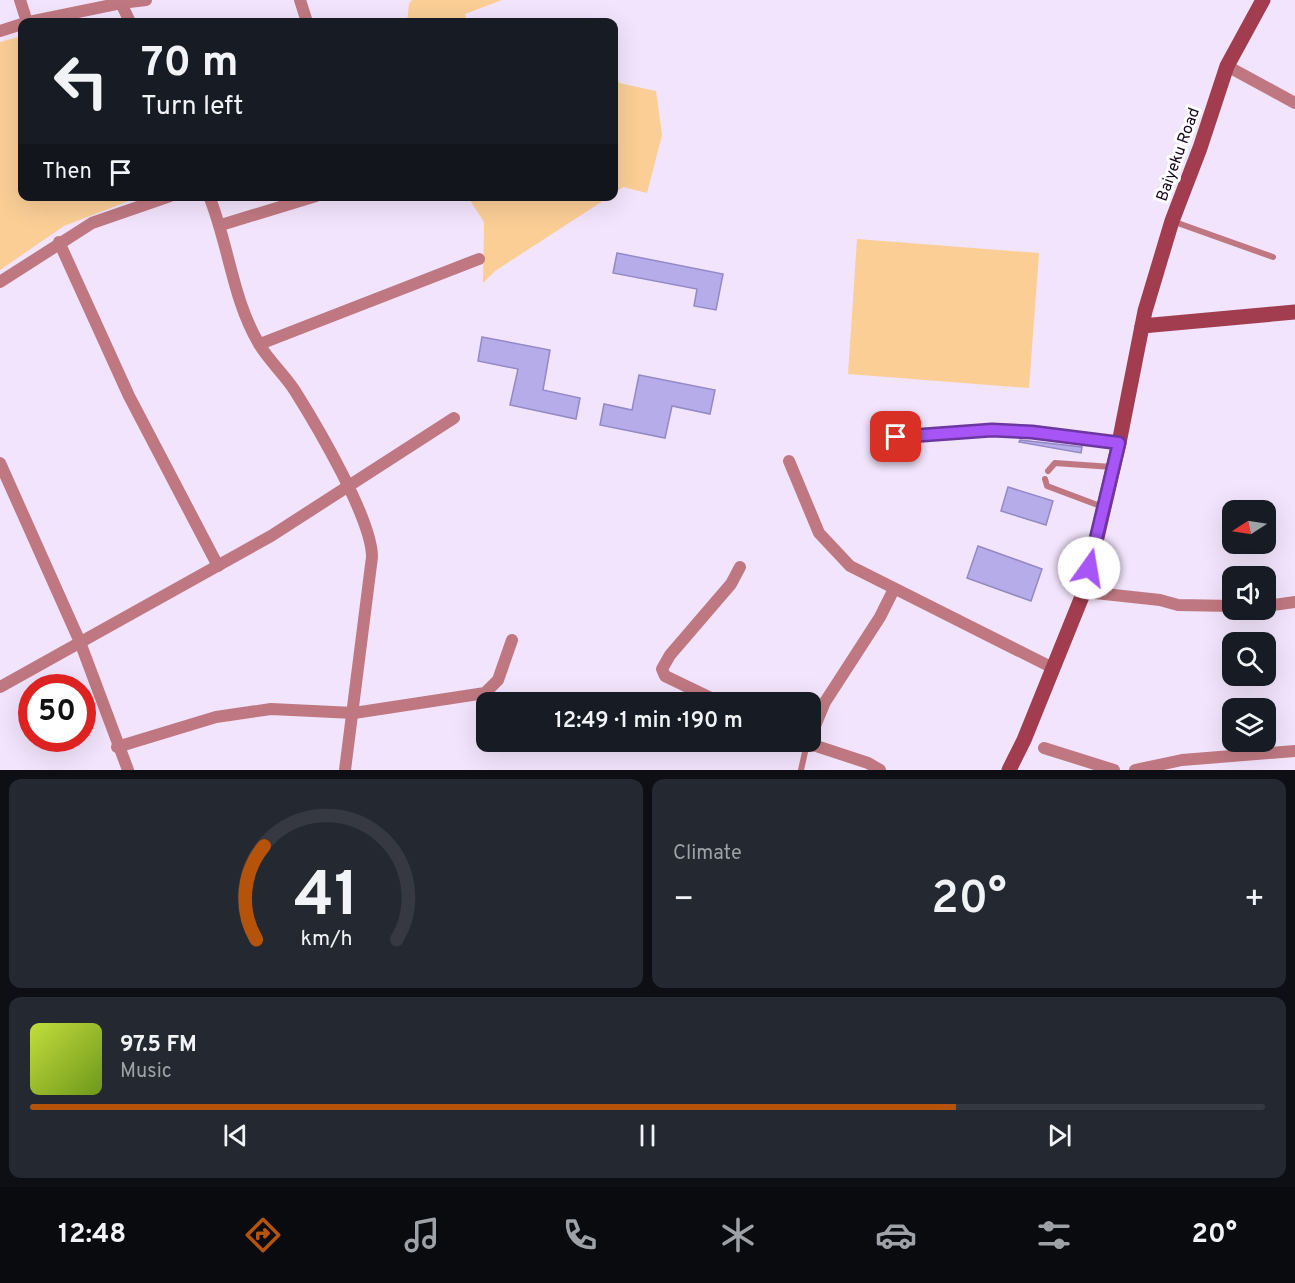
<!DOCTYPE html>
<meta charset="utf-8">
<style>
body{margin:0;font-family:Overpass,sans-serif;background:#242831;color:#f1f3f6;height:100vh;display:flex;flex-direction:column;font-size:22px;white-space:nowrap}
*{box-sizing:border-box;margin:0}
p{font-size:20px;color:#9ea1a6}
.icon{flex:none;width:33px;height:33px;fill:none;stroke:currentColor;stroke-width:2;stroke-linecap:round;stroke-linejoin:round}
.map{position:relative;height:770px;overflow:hidden}
.drawer{display:flex;flex-direction:column;gap:9px;padding:9px;background:#0d0f14;flex:1}
.drawer>*{flex:none}
.banner{position:absolute;left:18px;top:18px;width:600px;height:183px;border-radius:12px;box-shadow:0 6px 24px #0002;background:#171b24;color:#f1f3f6;overflow:hidden}
.needle{width:39px;rotate:258deg}
.buttons{position:absolute;left:1222px;top:500px;display:grid;gap:12px}
.buttons a{display:grid;place-items:center;width:54px;height:54px;border-radius:12px;background:#171b24;box-shadow:0 6px 24px #0002;font-size:30px}
.speed{position:absolute;left:18px;top:674px;display:flex;gap:12px;font-size:30px;font-weight:700;text-align:center}
.speed>*{display:grid;place-content:center;width:78px;height:78px;border-radius:50%;background:#171b24;box-shadow:0 6px 24px #0002;line-height:1}
.speed .limit{border:9px solid #d22;background:#fff;color:#111}
.pin{position:absolute;display:grid;place-items:center;width:51px;height:51px;color:#fff;margin:-26px;border-radius:12px;box-shadow:0 3px 9px #0006}
.me{position:absolute;width:66px;margin:-33px;rotate:13deg;stroke-linejoin:round;filter:drop-shadow(0 0 4px #0008)}
.turn{display:flex;align-items:center;gap:21px;height:126px;padding:0 24px;font-size:27px}
.turn .icon{width:78px;height:78px;stroke-width:2.5}
.turn b{display:block;font-size:42px;line-height:51px}
.then{display:flex;align-items:center;height:57px;padding:0 24px;background:#0003;gap:12px;font-size:22px}
.big{font-size:45px;font-weight:600;line-height:1.1}
.drawer .widget{flex:1;display:flex;flex-direction:column;justify-content:center;gap:9px;min-width:0;padding:0 21px;border-radius:12px;background:#242831}
.drawer .dial{align-items:center;gap:0}
.dial svg{height:156px;overflow:visible;fill:none;stroke:#363941;stroke-width:7;stroke-linecap:round;text-anchor:middle}
.dial text{fill:#f1f3f6;stroke:none}
.song{display:flex;align-items:center;gap:18px}
.cover{width:72px;height:72px;border-radius:9px;background:linear-gradient(135deg,hsl(70 70% 55%),hsl(80 70% 35%))}
.played{height:6px;border-radius:3px;background:linear-gradient(90deg,#b45309 75%,#363941 75%)}
.keys{display:flex;justify-content:space-around;direction:ltr}
.heat{display:flex;justify-content:space-between;align-items:center;font-size:33px;direction:ltr}
.drawer .tiles{flex:1;display:grid;gap:9px;grid-template-columns:1fr 1fr}
.widget:last-child{grid-column:span 2}
.trip{position:absolute;left:476px;top:692px;width:345px;height:60px;border-radius:12px;background:#171b24;box-shadow:0 6px 24px #0002;font-weight:600;line-height:60px;text-align:center}
.tabs{display:flex;height:96px;justify-content:space-around;align-items:center;background:#090b0e;color:#9ea1a6}
.tabs .icon{width:42px;height:42px}
.tabs .on{color:#b45309}
.tabs b{font-size:27px;color:#f1f3f6}
.map>svg:first-child{display:block}
.green{fill:#fbce96}
.building{fill:#b6acea;stroke:#9489c5;stroke-width:1.5}
.lines{fill:none;stroke-linecap:round;stroke-linejoin:round}
.lane{stroke:#bf7881;stroke-width:6}
.street{stroke:#bf7881;stroke-width:12}
.secondary{stroke:#a23c4f;stroke-width:15}
.route-casing{stroke:#6d37a1;stroke-width:15}
.route{stroke:#a855f7;stroke-width:10}
.labels{text-anchor:middle;stroke-width:6;stroke-linejoin:round;paint-order:stroke}
.street-label{font-size:16px;fill:#16091d;stroke:#fff}
</style>
<div class="map">
<svg width="1295" height="770" viewBox="0 0 1295 770">
<rect width="100%" height="100%" fill="#f2e4fc"/>
<g class="green">
<polygon points="412,0 502,0 465,14 467,22 407,22 409,4"/>
<polygon points="22,36 22,196 139,197 64,226 0,270 0,42"/>
<polygon points="614,67 619,83 656,91 662,135 647,193 623,187 614,193"/>
<polygon points="468,197 609,197 495,271 483,283 484,222"/>
<polygon points="857,239 1039,253 1029,388 848,374"/>
</g>
<g class="building">
<polygon points="617,253 723,274 716,310 694,306 697,289 613,273"/>
<polygon points="482,337 550,350 543,390 580,398 576,419 510,405 518,369 478,361"/>
<polygon points="639,375 715,390 710,414 672,406 665,438 600,425 604,404 632,410"/>
<polygon points="1020,440 1082,447 1081,453 1019,442"/>
<polygon points="1008,487 1053,501 1046,525 1001,511"/>
<polygon points="978,546 1042,569 1031,601 967,578"/>
</g>
<g class="lines">
<g class="lane">
<polyline points="1172,221 1273,257"/>
<polyline points="1048,471 1055,463 1112,467"/>
<polyline points="1045,479 1047,486 1103,507"/>
<polyline points="801,770 807,743"/>
</g>
<g class="street">
<polyline points="20,0 27,22"/>
<polyline points="300,0 307,22"/>
<polyline points="121,3 130,22"/>
<polyline points="29,22 121,3 146,0"/>
<polyline points="0,31 22,24"/>
<polyline points="1227,66 1295,103"/>
<path d="M209,196C229,245 232,298 259,344C269,361 285,375 295,391C317,426 372,519 372,557L345,770"/>
<polyline points="221,225 316,196"/>
<polyline points="59,242 129,396 218,566"/>
<polyline points="0,282 92,223 170,196"/>
<polyline points="260,344 479,259"/>
<polyline points="896,437 992,430 1032,432 1119,443"/>
<polyline points="789,461 819,533 850,566 1053,668"/>
<polyline points="0,463 80,642 128,770"/>
<polyline points="1085,589 1095,593 1160,600 1178,605 1233,606"/>
<polyline points="1266,606 1295,602"/>
<polyline points="0,687 271,536 454,418"/>
<polyline points="719,702 665,676 662,669 670,655 731,584 740,567"/>
<polyline points="810,738 825,702 880,617 894,589"/>
<polyline points="801,741 868,763 880,770"/>
<polyline points="117,747 216,717 271,709 354,713 485,693 498,680 512,640"/>
<polyline points="1044,748 1114,770"/>
<polyline points="1135,770 1182,760 1295,751"/>
</g>
<g class="secondary">
<polyline points="1142,326 1295,312"/>
<polyline points="1009,770 1024,740 1085,589 1119,443 1145,311 1172,221 1200,148 1227,66 1263,0"/>
</g>
</g>
<g class="lines">
<g class="route-casing">
<polyline id="route" points="896,437 992,430 1032,432 1119,443 1089,568"/>
</g>
<use href="#route" class="route"/>
</g>
<g class="labels">
<g class="street-label">
<text transform="translate(1177 154) rotate(-70)" y="6">Baiyeku Road</text>
</g>
</g>
</svg>
<div class="buttons">
<a><svg class="needle" viewBox="-14 -14 28 28"><path d="M0-13l5 13h-10z" fill="#e53935"/><path d="M0 13l5-13h-10z" fill="#9ea1a6"/></svg></a>
<a><svg class="icon" aria-label="sound" viewBox="0 0 24 24"><path d="M4 9h4l5-4v14l-5-4H4zM17 9q2 3 0 6"/></svg></a>
<a><svg class="icon" aria-label="search" viewBox="0 0 24 24"><circle cx="10" cy="10" r="6"/><path d="M15 15l6 6"/></svg></a>
<a><svg class="icon" aria-label="layers" viewBox="0 0 24 24"><path d="M12 4l9 5-9 5-9-5zM3 14l9 5 9-5"/></svg></a>
</div>
<div class="speed"><div class="limit">50</div></div>
<div class="pin" style="left:896px;top:437px;background:#d93025"><svg class="icon" aria-label="arrive" viewBox="0 0 24 24"><path d="M6 21V4h12l-3 4 3 4H6"/></svg></div>
<svg class="me" style="left:1089px;top:568px" viewBox="-20 -20 40 40"><circle r="19" fill="#fff"/><path d="M0-13L10 11 0 6-10 11z" fill="#a855f7"/></svg>
<div class="trip">12:49 · 1 min · 190 m</div>
<div class="banner">
<div class="turn"><svg class="icon" aria-label="left" viewBox="0 0 24 24"><path d="M17 20v-9H6M10 6l-5 5 5 5"/></svg><div><b>70 m</b>Turn left</div></div>
<div class="then">Then<svg class="icon" aria-label="arrive" viewBox="0 0 24 24"><path d="M6 21V4h12l-3 4 3 4H6"/></svg></div>
</div>
</div>
<section class="drawer">
<div class="tiles">
<div class="widget dial"><svg viewBox="0 0 100 80">
<path d="M14 69A42 42 0 1 1 86 69"/>
<path d="M14 69A42 42 0 0 1 18 21" stroke="#b45309"/>
<text x="50" y="56" font-size="32" font-weight="700">41</text>
<text x="50" y="72" font-size="11">km/h</text>
</svg></div>
<div class="widget"><p>Climate</p>
<div class="heat"><a>−</a><b class="big">20°</b><a>+</a></div>
</div>
<div class="widget">
<div class="song"><i class="cover"></i><div><b>97.5 FM</b><p>Music</p></div></div>
<div class="played"></div>
<div class="keys"><svg class="icon" aria-label="previous" viewBox="0 0 24 24"><path d="M18 5L8 12l10 7zM5 5v14"/></svg><svg class="icon" aria-label="pause" viewBox="0 0 24 24"><path d="M8 5v14M16 5v14"/></svg><svg class="icon" aria-label="next" viewBox="0 0 24 24"><path d="M6 5l10 7-10 7zM19 5v14"/></svg></div>
</div>
</div>
</section>
<nav class="tabs">
<b>12:48</b>
<svg class="icon on" aria-label="directions" viewBox="0 0 24 24"><path d="M12 3l9 9-9 9-9-9zM9 14v-3h6M13 9l2 2-2 2"/></svg>
<svg class="icon" aria-label="music" viewBox="0 0 24 24"><path d="M9 18V5l10-2v13"/><circle cx="6" cy="18" r="3"/><circle cx="16" cy="16" r="3"/></svg>
<svg class="icon" aria-label="phone" viewBox="0 0 24 24"><path d="M5 4h4l2 5-3 2q2 4 5 5l2-3 5 2v4C11 20 4 13 5 4z"/></svg>
<svg class="icon" aria-label="climate" viewBox="0 0 24 24"><path d="M12 3v18M4 7l16 10M4 17L20 7"/></svg>
<svg class="icon" aria-label="car" viewBox="0 0 24 24"><path d="M5 17H2v-5l4-1 3-4h7l3 4 3 1v5h-3M9 17h6M6 11h13"/><circle cx="7" cy="17" r="2"/><circle cx="17" cy="17" r="2"/></svg>
<svg class="icon" aria-label="filters" viewBox="0 0 24 24"><path d="M4 7h16M4 17h16"/><circle cx="9" cy="7" r="2"/><circle cx="15" cy="17" r="2"/></svg>
<b>20°</b>
</nav>
